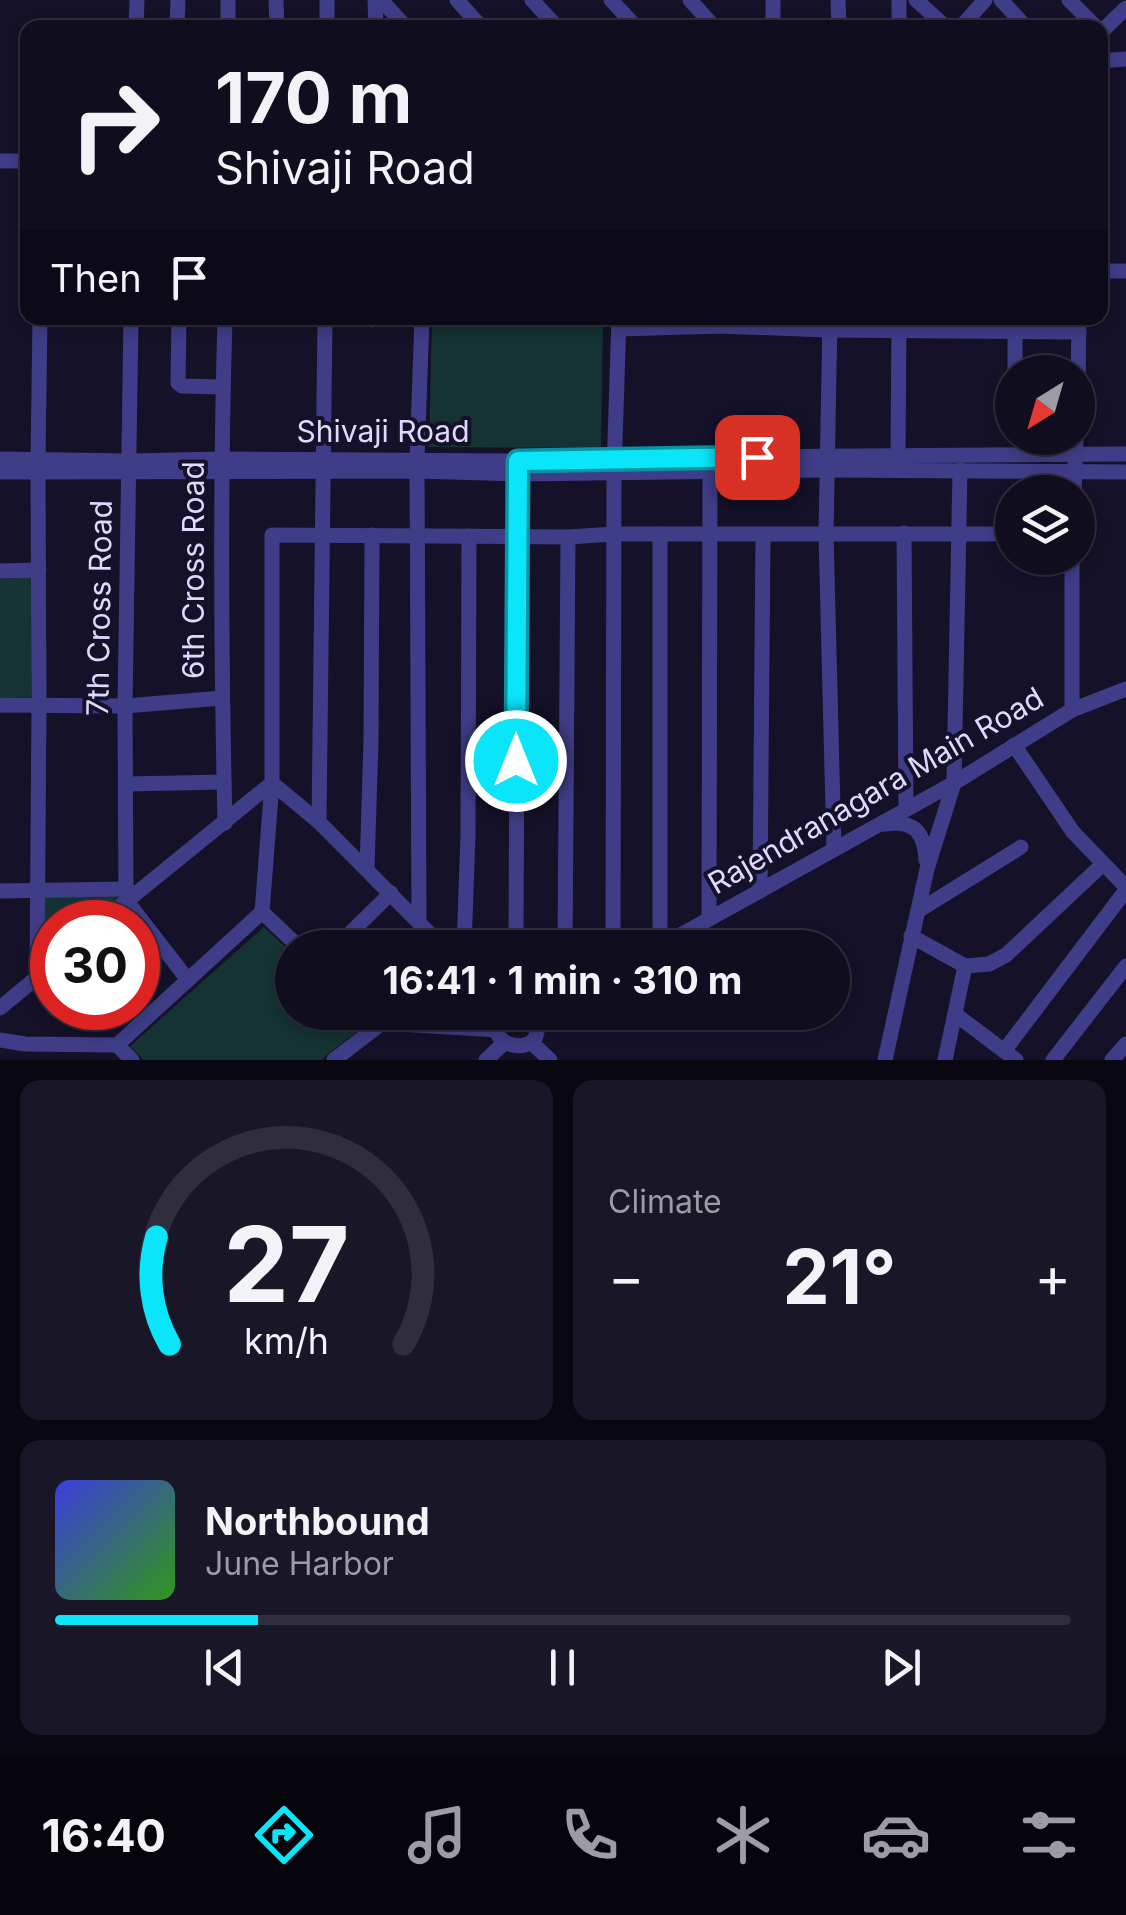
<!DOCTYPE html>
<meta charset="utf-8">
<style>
body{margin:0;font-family:Inter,sans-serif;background:#191628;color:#f1f3f6;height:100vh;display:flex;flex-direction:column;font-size:38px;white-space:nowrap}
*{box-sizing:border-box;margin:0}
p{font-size:32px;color:#9c9ca4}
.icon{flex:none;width:55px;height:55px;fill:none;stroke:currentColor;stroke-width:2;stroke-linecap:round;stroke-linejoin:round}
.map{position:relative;height:1060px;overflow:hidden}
.sheet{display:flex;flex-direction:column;gap:20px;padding:20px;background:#090711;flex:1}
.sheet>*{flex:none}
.top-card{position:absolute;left:20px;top:20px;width:1088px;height:305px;border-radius:20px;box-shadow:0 5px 15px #0003,0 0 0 2px #302d3d;background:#100d1f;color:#f1f3f6;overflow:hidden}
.needle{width:65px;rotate:217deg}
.tools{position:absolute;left:995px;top:355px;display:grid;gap:20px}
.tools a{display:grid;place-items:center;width:100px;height:100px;border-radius:50%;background:#100d1f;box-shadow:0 5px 15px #0003,0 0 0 2px #302d3d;font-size:50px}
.speed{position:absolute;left:30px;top:900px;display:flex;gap:20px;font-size:50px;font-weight:700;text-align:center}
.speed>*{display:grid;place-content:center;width:130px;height:130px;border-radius:50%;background:#100d1f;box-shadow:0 5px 15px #0003,0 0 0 2px #302d3d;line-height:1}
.speed .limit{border:15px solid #d22;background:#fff;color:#111}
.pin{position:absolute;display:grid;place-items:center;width:85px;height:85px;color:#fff;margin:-42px;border-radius:20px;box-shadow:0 5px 15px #0006}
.me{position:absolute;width:110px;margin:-55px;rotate:0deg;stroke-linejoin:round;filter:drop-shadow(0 0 8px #0008)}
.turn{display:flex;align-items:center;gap:35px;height:210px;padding:0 30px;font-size:45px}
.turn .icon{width:130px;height:130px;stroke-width:2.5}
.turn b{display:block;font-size:70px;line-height:85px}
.then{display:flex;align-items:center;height:95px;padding:0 30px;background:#0003;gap:20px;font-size:38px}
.big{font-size:75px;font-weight:700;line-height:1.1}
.sheet .tile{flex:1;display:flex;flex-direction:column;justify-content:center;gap:15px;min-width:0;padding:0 35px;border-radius:20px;background:#191628}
.sheet .dial{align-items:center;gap:0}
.dial svg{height:260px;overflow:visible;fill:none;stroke:#302d3d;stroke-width:7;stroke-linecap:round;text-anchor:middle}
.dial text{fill:#f1f3f6;stroke:none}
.song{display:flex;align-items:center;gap:30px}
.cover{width:120px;height:120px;border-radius:15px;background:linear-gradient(135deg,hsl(240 70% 55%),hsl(110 70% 35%))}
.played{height:10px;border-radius:5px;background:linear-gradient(90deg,#0be5fa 20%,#302d3d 20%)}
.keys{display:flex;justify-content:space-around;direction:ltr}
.heat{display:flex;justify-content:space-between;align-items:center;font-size:55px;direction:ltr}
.sheet .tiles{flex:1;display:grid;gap:20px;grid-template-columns:1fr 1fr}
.tile:last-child{grid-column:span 2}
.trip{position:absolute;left:275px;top:930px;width:575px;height:100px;border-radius:50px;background:#100d1f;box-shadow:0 5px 15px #0003,0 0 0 2px #302d3d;font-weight:700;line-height:100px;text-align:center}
.tabs{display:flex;height:160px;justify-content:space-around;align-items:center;background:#06050c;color:#9c9ca4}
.tabs .icon{width:70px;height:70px}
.tabs .selected{color:#0be5fa}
.tabs b{font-size:45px;color:#f1f3f6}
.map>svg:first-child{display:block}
.green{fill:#143332}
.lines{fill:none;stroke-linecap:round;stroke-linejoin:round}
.minor{stroke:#3f3d87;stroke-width:15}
.route-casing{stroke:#0795a2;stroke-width:25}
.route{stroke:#0be5fa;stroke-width:18}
.labels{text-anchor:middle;stroke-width:8;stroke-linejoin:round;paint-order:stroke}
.street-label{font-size:30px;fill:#dedafe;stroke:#151129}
</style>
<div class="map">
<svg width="1126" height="1060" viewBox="0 0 1126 1060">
<rect width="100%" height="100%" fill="#151129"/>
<g class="green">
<polygon points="432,318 603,318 601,448 429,447"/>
<polygon points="32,577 31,697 0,697 0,579"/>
<polygon points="44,895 123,895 92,922 52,922 52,957 44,964"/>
<polygon points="264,927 292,953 292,1012 359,1013 369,1022 321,1060 144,1060 130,1046"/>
</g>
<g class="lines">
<g class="minor">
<polyline points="228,0 228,28"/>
<polyline points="276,0 277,28"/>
<polyline points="327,0 327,28"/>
<polyline points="375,0 376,28"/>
<polyline points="381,0 407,28"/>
<polyline points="457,0 482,28"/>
<polyline points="532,0 558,28"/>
<polyline points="611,0 637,28"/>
<polyline points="690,0 715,28"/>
<polyline points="838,0 839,28"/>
<polyline points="916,0 947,28"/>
<polyline points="1001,0 1027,28"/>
<polyline points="1069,0 1097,28"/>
<polyline points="136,28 137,0"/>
<polyline points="177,28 178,0"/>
<polyline points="773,28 773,0"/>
<polyline points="899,28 899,0"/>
<polyline points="960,28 985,0"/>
<polyline points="1100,33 1126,8"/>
<polyline points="1100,61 1126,59"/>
<polyline points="0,161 28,161"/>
<polyline points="1100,271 1126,271"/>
<polyline points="179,318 178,383 182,386 223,387"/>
<polyline points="325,318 319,822 444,948"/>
<polyline points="830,318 826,534 834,849"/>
<polyline points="372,320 372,318"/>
<polyline points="619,329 719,326 829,330 1079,332"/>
<polyline points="1015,372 1015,318"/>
<polyline points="1078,390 1079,318"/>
<polyline points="898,456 899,318"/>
<polyline points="0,459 130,461 221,459 518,461 614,458 1126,454"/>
<polyline points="38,460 40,318"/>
<polyline points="0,472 417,471 518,474 826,470 1126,472"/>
<polyline points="1074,492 1076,438"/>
<polyline points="904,533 906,809"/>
<polyline points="660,534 660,945"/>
<polyline points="1072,558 1072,710"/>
<polyline points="0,571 39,570"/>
<polyline points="0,705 125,706 222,698"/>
<polyline points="1014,745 1073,832 1126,887"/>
<polyline points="126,784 224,782"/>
<path d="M225,823C221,654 220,486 225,318"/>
<path d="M884,824C913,820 924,830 926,860"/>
<polyline points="367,869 371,741 372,535"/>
<polyline points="0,891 127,889"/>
<polyline points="760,891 763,535"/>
<polyline points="126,900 125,706 131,318"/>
<polyline points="126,900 188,980"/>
<polyline points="918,911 1021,847"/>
<polyline points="262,912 272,783 272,535 568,537 614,534 1012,534"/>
<polyline points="709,919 710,471"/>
<polyline points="101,922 272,783 319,822"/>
<polyline points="419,923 417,460 422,318"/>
<polyline points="911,936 965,966 989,964 1006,955 1103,864"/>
<polyline points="335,948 391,893"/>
<polyline points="464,948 468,834 469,536"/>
<polyline points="516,948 518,467"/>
<polyline points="565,948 568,537"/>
<polyline points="613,948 614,472 619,318"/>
<polyline points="657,948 954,783 1072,710 1126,689"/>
<polyline points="37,979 39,705 38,472"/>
<polyline points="0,1008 52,965"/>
<polyline points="371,1012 382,1023 498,1030"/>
<path d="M509,1012C472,1041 533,1060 537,1032C538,1022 532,1018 525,1012"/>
<polyline points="955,1014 1016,1060"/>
<polyline points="0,1040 25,1044 117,1045 262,912 300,948"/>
<polyline points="532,1043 550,1060"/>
<polyline points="117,1045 132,1060"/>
<polyline points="1004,1051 1126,890"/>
<polyline points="334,1060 382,1023"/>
<polyline points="486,1060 503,1044"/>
<polyline points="885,1060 927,869 954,783 960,470"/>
<polyline points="945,1060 965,966"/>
<polyline points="1053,1060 1126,966"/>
<polyline points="1112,1060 1126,1044"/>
</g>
</g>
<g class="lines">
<g class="route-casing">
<polyline id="route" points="516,761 518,461 757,457"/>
</g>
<use href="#route" class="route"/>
</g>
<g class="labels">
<g class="street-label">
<text x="383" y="442">Shivaji Road</text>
<text transform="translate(194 570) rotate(-90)" y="10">6th Cross Road</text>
<text transform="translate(100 608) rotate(-89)" y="10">7th Cross Road</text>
<text transform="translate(876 791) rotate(-30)" y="10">Rajendranagara Main Road</text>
</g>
</g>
</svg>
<div class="tools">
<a><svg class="needle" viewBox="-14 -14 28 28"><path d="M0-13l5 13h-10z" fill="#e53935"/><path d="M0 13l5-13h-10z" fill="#9c9ca4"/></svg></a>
<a><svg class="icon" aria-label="layers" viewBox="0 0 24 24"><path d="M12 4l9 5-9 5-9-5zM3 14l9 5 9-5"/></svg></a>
</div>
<div class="speed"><div class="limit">30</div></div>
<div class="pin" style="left:757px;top:457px;background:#d93025"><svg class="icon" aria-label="arrive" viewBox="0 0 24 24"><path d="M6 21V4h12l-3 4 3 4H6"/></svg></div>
<svg class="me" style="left:516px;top:761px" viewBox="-20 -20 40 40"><circle r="17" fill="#0be5fa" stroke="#fff" stroke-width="3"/><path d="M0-11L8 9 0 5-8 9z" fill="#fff"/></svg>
<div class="trip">16:41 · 1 min · 310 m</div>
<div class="top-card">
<div class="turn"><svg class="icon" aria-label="right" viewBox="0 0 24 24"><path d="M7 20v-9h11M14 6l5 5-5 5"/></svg><div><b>170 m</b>Shivaji Road</div></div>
<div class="then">Then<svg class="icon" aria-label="arrive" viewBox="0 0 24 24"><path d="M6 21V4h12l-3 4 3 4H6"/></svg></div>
</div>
</div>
<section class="sheet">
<div class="tiles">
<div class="tile dial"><svg viewBox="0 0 100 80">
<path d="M14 69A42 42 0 1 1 86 69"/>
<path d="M14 69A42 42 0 0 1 10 36" stroke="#0be5fa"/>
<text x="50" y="56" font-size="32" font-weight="700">27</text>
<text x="50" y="72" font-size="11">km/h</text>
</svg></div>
<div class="tile"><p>Climate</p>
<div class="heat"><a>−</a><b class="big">21°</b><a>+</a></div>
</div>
<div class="tile">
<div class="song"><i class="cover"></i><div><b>Northbound</b><p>June Harbor</p></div></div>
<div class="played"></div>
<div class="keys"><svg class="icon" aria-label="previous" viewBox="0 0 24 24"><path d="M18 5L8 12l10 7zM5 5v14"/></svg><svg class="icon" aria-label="pause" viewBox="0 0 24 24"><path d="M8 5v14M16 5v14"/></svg><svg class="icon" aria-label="next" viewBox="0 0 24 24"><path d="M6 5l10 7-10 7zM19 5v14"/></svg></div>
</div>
</div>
</section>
<nav class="tabs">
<b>16:40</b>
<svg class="icon selected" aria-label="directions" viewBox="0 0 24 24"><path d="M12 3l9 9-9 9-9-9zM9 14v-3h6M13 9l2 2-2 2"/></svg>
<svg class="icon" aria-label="music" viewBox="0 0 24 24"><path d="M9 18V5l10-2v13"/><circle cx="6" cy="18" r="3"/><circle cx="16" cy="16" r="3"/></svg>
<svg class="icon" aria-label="phone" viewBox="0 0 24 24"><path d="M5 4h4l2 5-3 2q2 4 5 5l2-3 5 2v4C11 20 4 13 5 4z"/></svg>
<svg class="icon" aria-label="climate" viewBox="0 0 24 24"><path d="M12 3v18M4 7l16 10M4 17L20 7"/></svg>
<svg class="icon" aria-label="car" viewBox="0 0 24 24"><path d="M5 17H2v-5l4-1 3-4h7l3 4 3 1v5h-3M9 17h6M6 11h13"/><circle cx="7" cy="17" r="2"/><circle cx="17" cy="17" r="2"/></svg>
<svg class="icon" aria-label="filters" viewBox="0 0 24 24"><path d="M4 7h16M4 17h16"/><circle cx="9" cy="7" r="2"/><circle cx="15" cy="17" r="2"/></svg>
</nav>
